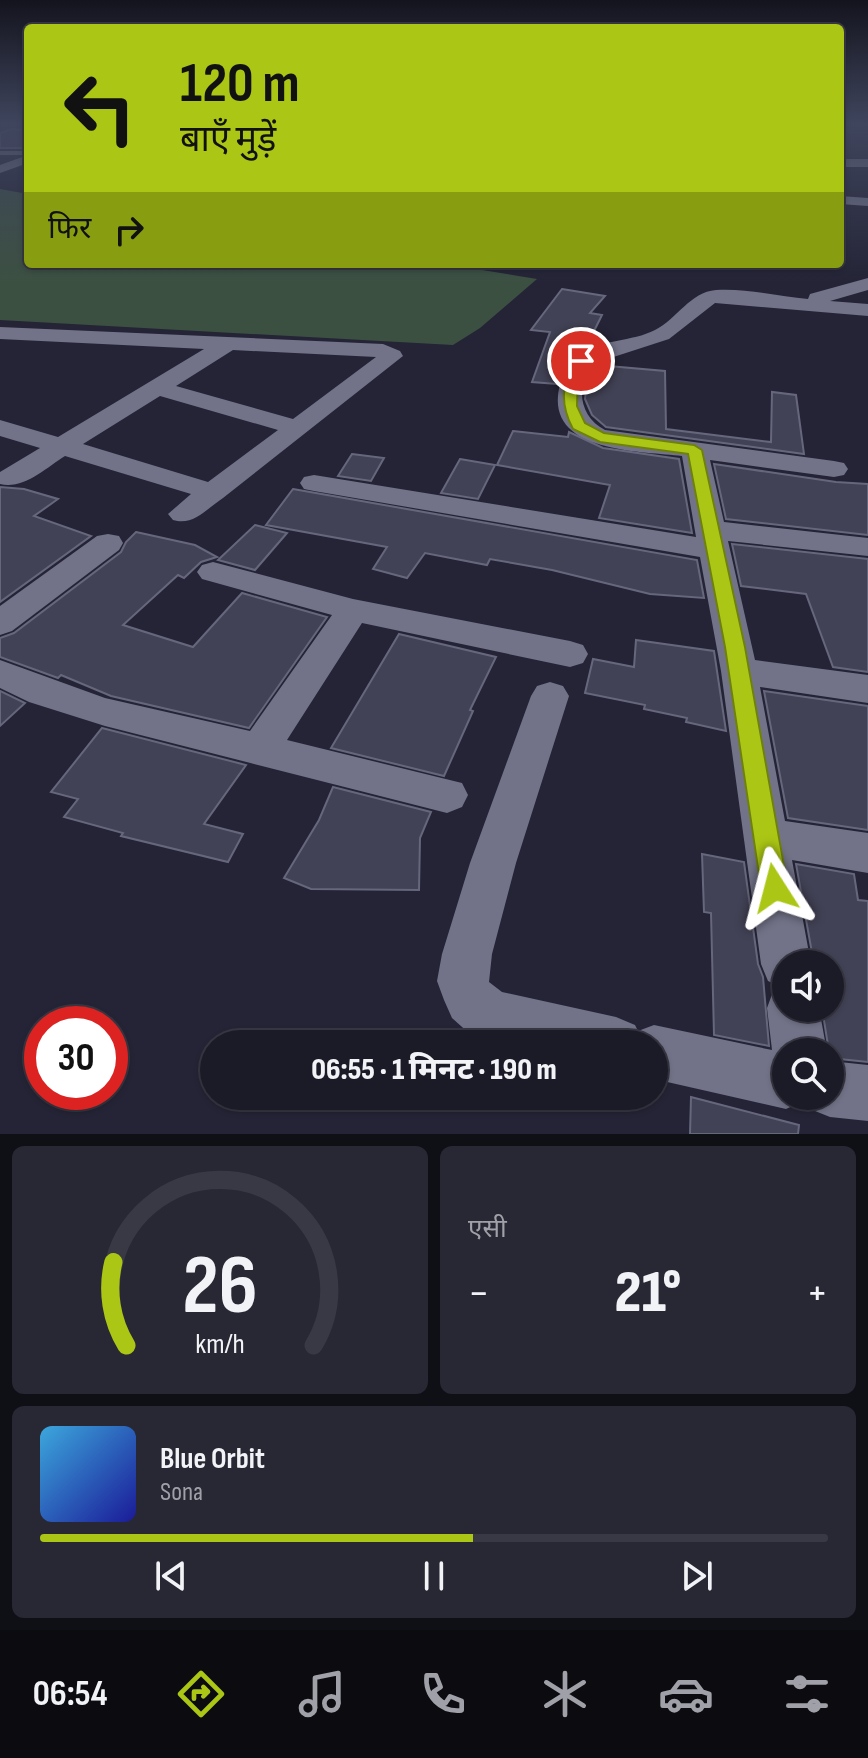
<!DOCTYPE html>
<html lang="hi">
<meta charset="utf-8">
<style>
body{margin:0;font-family:"Sofia Sans Condensed","Noto Sans Devanagari",sans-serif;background:#282834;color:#f1f3f6;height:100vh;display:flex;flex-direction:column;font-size:30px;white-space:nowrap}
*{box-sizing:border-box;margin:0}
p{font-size:26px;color:#a0a1a8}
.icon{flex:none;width:44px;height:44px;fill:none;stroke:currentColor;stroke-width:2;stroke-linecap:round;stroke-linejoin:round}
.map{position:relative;height:1134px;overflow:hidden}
.panel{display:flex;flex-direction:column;gap:12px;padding:12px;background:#0f0f16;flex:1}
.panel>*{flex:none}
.top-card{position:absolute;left:24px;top:24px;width:820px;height:244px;border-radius:8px;box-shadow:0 2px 6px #0004,0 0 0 2px #393945;background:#abc614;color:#111;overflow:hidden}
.tools{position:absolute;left:772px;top:950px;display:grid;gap:16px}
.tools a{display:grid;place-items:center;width:72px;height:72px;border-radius:50%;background:#1b1b28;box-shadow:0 2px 6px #0004,0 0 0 2px #393945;font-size:40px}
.speed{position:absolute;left:24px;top:1006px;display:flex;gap:16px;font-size:40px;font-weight:700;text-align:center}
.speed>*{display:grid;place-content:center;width:104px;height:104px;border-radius:50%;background:#1b1b28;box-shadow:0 2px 6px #0004,0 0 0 2px #393945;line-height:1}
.speed .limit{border:12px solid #d22;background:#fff;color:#111}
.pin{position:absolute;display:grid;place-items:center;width:68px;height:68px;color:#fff;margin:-34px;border:4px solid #fff;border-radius:50%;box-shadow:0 2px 8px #0007}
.me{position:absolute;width:88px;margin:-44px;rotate:351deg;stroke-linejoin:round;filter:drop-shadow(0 0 6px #0008)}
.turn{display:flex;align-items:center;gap:28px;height:168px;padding:0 24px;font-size:36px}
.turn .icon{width:104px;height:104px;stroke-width:2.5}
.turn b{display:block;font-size:56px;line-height:68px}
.then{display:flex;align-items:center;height:76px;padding:0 24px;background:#0003;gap:16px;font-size:30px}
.big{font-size:60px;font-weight:800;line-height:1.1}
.panel .card{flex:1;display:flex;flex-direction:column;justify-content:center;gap:12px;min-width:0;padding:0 28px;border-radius:12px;background:#282834}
.panel .dial{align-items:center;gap:0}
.dial svg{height:208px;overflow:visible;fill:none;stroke:#393945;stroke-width:7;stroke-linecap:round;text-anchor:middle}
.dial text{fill:#f1f3f6;stroke:none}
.song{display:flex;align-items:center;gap:24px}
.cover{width:96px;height:96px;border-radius:12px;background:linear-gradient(135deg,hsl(200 70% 55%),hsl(240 70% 35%))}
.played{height:8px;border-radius:4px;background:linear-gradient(90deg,#abc614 55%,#393945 55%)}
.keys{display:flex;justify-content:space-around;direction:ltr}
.heat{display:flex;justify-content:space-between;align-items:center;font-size:44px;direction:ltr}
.panel .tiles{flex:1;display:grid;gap:12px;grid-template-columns:1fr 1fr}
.card:last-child{grid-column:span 2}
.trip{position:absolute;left:200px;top:1030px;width:468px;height:80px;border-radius:40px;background:#1b1b28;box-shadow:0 2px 6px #0004,0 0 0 2px #393945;font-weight:800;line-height:80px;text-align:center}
.dock{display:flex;height:128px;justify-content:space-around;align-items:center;background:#0b0b10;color:#a0a1a8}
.dock .icon{width:56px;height:56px}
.dock .current{color:#abc614}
.dock b{font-size:36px;color:#f1f3f6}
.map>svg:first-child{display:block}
.green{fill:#3c5042}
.building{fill:#424256;stroke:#66677c;stroke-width:2}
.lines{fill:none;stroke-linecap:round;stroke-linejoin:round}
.service{fill:#727388;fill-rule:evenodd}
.minor{fill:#727388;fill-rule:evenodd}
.route{fill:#abc614;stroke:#6f810d;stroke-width:2}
</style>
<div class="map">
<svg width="868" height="1134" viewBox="0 0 868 1134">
<rect width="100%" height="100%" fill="#242436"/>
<polygon class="green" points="0,189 28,194 28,264 445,264 537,279 480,328 453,345 0,320"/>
<g class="building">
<polygon points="12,129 28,131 28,148 0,148 0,133"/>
<polygon points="562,289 605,296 590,313 602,315 586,347 564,365 557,384 532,382 550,332 531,330"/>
<polygon points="597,365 665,371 666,429 771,442 772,392 796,395 804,454 606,427 592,415 585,399 587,381"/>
<polygon points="513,431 568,437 569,432 603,448 679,459 692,533 599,518 610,485 497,465"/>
<polygon points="352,454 384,458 371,481 338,476"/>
<polygon points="460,459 495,465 478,499 441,493"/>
<polygon points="714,464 836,482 868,484 868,535 726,519"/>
<polygon points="0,487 24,489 58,499 34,516 91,536 0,602"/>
<polygon points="293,489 697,560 704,598 650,594 552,570 490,559 487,565 425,553 407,578 373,569 387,547 266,525"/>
<polygon points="255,525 287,533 255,570 218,560"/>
<polygon points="136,532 195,545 217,557 201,562 184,578 178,575 123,625 193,647 242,593 327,617 249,728 111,696 61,675 58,678 0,657 0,638 14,633 121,552 126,542"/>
<polygon points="732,544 868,559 868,672 833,667 806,594 741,586"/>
<polygon points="399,634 496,657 470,710 473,711 444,776 331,748"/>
<polygon points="636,640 714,651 726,731 686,722 687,718 644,709 645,705 585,693 593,659 634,667"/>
<polygon points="0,691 25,703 0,726"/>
<polygon points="764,691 868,706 868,830 788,818"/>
<polygon points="102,728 246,765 204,824 243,834 228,862 121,836 123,833 64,817 78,799 51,792"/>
<polygon points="333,787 431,812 420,838 419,890 311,889 284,878 319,820"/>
<polygon points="702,854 744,862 758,964 763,977 769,1046 714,1035 711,913 704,912"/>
<polygon points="796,864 854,874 858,900 868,901 868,1062 830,1058 822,1008 830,1008 830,964 814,964"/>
<polygon points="691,1097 799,1125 798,1134 690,1134"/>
</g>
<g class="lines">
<rect class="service" x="0" y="151" width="28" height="4"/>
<g class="minor">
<polygon points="28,155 28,163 0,173 0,165"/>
<rect x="840" y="159" width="28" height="8"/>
<polygon points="840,196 868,198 868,206 840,204"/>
<path d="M868,278V290L830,301L868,304V316L715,303L669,339L595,363C574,384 579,417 605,430L834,461L844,463L848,469L844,475L834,477L710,460L724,522L868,538V556L728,541L755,660L868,675V703L760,687L785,821L868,833V873L792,860L811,964H786V1008H819L827,1052H786V1096H830V1061L868,1065V1121L830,1117L810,1109L806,1100L786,1109L654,1079V1044H497L471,1035L452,1018L444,1000L437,981L442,954L470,863L531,696L537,686L550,682L563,686L569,696L516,863L492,954L489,982L502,992L616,1017L635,1025L638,1031L654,1025L772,1050L767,1008L774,989L781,987L768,981L761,964L721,671L700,557L314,491L304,489L300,483L304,477L314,475L696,537L682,456C643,451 553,453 558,396C560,380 565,363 579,354C601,339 632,342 655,330C677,319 690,292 716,290C745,288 779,296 808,299L810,294Z"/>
<path d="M0,327L383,344L400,351L403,356L223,498C206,509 194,526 173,520L168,514L191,494L65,456C46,468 23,490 0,484V472L40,448L0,436V420L58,437L204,349L0,339ZM233,350L376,357L293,419L176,386ZM160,396L278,430L208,482L83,444Z"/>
<polygon points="108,534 119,536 123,543 119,550 12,631 0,635 0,606 97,536"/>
<polygon points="213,562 353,599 570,641 583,645 588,654 583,663 570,667 362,623 287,740 462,783 468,795 462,807 447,813 105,726 29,702 0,688 0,660 105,698 250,731 332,615 202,579 197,572 202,565"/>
</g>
</g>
<linearGradient id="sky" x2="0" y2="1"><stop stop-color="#14141e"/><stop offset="0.44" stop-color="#3f455d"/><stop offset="1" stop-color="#3f455d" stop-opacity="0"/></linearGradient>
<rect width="868" height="282" fill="url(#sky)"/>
<path class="route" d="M581,357L587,361L578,374L577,406L585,423L604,433L694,445L702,450L745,647L788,888L784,896L775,900L765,896L761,888L725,647L688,454L600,442L573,429C560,405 561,381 576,358Z"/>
</svg>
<div class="tools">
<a><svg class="icon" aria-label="sound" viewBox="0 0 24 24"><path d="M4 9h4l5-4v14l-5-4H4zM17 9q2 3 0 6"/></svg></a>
<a><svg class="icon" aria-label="search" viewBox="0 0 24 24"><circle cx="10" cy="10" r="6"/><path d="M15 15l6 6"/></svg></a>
</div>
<div class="speed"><div class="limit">30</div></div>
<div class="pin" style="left:581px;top:361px;background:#d93025"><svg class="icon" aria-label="arrive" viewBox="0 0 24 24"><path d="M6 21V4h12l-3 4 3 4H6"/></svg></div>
<svg class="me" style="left:775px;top:888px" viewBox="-20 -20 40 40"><path d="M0-17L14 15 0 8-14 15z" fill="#abc614" stroke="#fff" stroke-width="4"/></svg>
<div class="trip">06:55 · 1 मिनट · 190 m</div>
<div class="top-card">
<div class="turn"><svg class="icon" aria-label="left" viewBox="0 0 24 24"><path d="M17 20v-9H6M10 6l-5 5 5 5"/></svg><div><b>120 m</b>बाएँ मुड़ें</div></div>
<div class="then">फिर<svg class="icon" aria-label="right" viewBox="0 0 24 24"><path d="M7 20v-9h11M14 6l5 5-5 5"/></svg></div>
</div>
</div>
<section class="panel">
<div class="tiles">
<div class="card dial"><svg viewBox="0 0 100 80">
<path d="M14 69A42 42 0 1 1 86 69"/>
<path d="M14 69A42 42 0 0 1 9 37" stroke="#abc614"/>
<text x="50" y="56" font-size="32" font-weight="700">26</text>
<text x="50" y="72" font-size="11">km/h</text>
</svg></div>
<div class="card"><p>एसी</p>
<div class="heat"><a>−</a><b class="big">21°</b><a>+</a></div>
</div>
<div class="card">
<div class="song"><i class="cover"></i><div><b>Blue Orbit</b><p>Sona</p></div></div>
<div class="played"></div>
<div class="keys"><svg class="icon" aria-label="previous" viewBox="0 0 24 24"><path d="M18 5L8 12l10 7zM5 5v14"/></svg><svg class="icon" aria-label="pause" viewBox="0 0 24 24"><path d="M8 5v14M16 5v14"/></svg><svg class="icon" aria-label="next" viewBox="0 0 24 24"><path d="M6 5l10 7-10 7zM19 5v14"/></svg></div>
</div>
</div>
</section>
<nav class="dock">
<b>06:54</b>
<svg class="icon current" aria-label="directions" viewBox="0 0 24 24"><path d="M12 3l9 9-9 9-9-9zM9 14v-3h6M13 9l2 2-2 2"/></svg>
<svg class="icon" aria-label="music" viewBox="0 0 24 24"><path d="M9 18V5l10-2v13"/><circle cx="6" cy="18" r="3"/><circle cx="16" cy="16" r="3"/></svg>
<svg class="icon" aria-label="phone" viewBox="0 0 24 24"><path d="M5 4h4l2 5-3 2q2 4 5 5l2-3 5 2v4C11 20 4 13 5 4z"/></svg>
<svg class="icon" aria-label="climate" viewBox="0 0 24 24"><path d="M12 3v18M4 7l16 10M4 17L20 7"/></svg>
<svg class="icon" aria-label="car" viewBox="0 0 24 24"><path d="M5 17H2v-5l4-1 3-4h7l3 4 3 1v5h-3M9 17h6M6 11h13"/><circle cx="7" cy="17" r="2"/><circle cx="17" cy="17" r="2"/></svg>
<svg class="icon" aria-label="filters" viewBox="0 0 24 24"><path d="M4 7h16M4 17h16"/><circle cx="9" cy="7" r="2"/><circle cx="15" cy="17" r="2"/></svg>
</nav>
